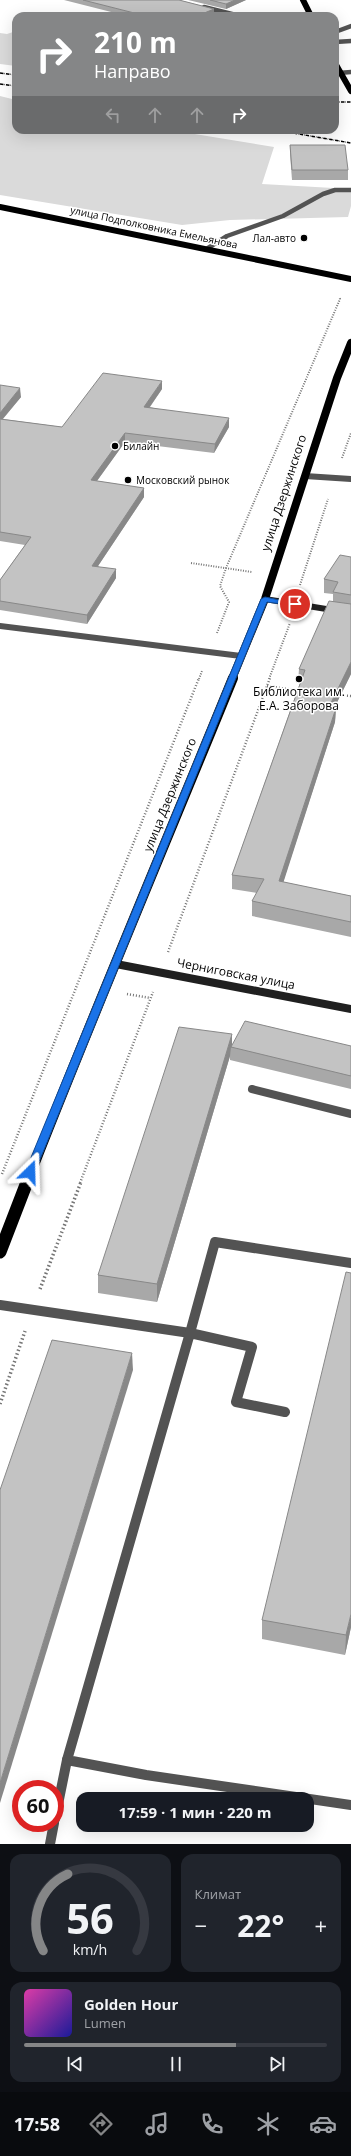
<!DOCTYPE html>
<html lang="ru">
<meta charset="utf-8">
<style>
body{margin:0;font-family:"Open Sans",sans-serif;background:#20242c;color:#f1f3f6;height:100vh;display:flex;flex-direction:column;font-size:15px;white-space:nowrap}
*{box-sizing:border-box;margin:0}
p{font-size:13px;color:#9ea1a6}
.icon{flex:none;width:22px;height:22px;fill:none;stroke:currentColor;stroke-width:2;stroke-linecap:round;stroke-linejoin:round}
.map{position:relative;height:1844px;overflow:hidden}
.side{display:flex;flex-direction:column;gap:10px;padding:10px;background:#0d0f14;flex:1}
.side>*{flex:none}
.top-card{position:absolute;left:12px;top:12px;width:327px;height:122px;border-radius:12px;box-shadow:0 4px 16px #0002;background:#858687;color:#fff;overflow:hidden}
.speed{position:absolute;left:12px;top:1780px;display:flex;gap:8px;font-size:20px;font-weight:700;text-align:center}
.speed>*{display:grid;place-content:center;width:52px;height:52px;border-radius:50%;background:#171b24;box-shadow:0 4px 16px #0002;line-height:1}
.speed .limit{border:6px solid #d22;background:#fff;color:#111}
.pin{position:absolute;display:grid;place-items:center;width:34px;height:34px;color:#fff;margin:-17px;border:2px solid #fff;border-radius:50%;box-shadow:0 1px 4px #0007}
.me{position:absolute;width:44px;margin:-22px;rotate:22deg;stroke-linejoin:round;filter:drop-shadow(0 0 3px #0008)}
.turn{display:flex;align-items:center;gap:14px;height:84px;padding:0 16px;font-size:18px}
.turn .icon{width:52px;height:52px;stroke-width:2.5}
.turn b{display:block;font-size:28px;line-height:34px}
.lanes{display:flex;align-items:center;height:38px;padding:0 16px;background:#0003;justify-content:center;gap:20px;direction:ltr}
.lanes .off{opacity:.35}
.big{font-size:30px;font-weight:700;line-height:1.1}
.side .card{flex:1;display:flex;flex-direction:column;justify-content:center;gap:6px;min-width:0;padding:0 14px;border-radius:12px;background:#20242c}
.side .dial{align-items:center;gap:0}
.dial svg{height:104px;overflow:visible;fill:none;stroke:#363941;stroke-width:7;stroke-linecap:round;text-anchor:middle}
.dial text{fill:#f1f3f6;stroke:none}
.song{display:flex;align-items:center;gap:12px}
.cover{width:48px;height:48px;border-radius:6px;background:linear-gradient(135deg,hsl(320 70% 55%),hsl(240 70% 35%))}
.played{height:4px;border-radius:2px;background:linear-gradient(90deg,#858687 70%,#363941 70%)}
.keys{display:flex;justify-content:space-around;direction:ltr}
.heat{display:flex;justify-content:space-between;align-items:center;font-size:22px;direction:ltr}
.side .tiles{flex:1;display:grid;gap:10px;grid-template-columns:1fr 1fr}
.card:last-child{grid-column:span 2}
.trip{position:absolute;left:76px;top:1792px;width:238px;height:40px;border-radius:12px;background:#171b24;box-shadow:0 4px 16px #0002;font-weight:700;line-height:40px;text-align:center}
.tab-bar{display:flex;height:64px;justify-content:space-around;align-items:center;background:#090b0e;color:#9ea1a6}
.tab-bar .icon{width:28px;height:28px}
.tab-bar .current{color:#858687}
.tab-bar b{font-size:18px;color:#f1f3f6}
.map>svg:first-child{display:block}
.green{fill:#dadada}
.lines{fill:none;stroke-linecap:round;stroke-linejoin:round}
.path-far2{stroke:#757575;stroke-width:2;stroke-dasharray:1 1.5;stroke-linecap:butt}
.path-far1{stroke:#757575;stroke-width:2.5;stroke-dasharray:1 2;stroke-linecap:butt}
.path{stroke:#757575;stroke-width:3.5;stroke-dasharray:1.5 2.5;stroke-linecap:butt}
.service-far2{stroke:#535353;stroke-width:4.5}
.service-far1{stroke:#535353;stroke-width:6}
.service{stroke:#535353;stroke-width:10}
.minor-far3{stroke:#535353;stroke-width:4.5}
.minor-far2{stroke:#535353;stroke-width:6}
.minor-far1{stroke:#535353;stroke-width:8}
.minor{stroke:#535353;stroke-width:10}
.secondary-far1{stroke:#202020;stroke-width:6}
.secondary{stroke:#202020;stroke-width:8}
.primary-far3{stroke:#000;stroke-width:6}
.primary-far2{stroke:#000;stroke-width:8}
.primary-far1{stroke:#000;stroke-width:10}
.primary{stroke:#000;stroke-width:13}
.rail{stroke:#000;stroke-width:1.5;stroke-dasharray:3.5 1 0.5 1;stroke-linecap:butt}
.wall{fill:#a8a8a8}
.shaded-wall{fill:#888}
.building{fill:#c3c3c3;stroke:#888}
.route{fill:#1a73e8;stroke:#114b97}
.poi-dot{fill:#000;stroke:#fff;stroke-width:1.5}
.labels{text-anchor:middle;stroke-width:3;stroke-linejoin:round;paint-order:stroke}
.far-street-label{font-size:10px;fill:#000;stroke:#fff}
.far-poi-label{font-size:10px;fill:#000;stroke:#fff;text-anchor:start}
.street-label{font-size:12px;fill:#000;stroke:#fff}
.poi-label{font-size:12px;fill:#000;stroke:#fff}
</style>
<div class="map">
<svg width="351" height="1844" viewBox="0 0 351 1844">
<rect width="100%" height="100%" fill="#fff"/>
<g class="green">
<polygon points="16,31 16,66 0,64 0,33 7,34"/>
<polygon points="0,96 16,100 16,130 170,130 274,147 262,184 351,189 351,206 348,217 230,220 182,225 0,195"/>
</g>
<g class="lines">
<g class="path-far2">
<polyline points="342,458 351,433"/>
<polyline points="191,563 252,572"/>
<polyline points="300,585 328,499"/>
<polyline points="217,633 229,602 220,586 226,568 340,299 339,297"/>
<polyline points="199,679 202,671"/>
<polyline points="269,679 290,623"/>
</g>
<g class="path-far1">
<polyline points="267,686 301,691"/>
<polyline points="338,695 351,696"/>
<polyline points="168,952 270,678"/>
<polyline points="127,994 150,998"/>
<polyline points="2,1174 199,678"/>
<polyline points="80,1183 153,992"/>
</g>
<g class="path">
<polyline points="40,1289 81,1182"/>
<polyline points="0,1404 25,1331"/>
</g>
<g class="service-far2">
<polyline points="335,32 351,26"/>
<polyline points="335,42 351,41"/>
<polyline points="339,73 351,72"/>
<polyline points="208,248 227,236 283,216 323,194 335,190 351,190"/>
</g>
<polyline class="service-far1" points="305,476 351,479"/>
<polyline class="service" points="0,1305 190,1333"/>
<polyline class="minor-far3" points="204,7 240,16"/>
<polyline class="minor-far2" points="0,626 241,656"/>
<polyline class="minor-far1" points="252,1089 351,1114"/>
<g class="minor">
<polyline points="190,1333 215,1242 351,1263"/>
<polyline points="285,1412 236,1402 252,1347 190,1333 67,1760 146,1775 351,1805"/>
<polyline points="55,1819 67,1760"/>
<polyline points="50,1844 54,1823"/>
</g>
<polyline class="secondary-far1" points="265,599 351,613"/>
<polyline class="secondary" points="116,964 351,1009"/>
<g class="primary-far3">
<polyline points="303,0 311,16"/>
<polyline points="335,63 351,91"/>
<polyline points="0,207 351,279"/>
</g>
<polyline class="primary-far2" points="232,679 265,599 337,378 351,343"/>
<path class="primary-far1" d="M27,1183C93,1014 164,847 233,678"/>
<polyline class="primary" points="0,1252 27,1182"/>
<g class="rail">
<polyline points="0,73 16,75"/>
<polyline points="0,84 16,86"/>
<polyline points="335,102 351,102"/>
<polyline points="276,130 351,143"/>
</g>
</g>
<g class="wall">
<polygon points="64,0 179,0 214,9 214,14 208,16 127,16"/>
<polygon points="188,0 246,0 226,9"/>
<polygon points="290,145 348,170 348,180 292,180 290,154"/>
<polygon points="0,385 21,397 3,419 62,427 162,389 150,407 229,427 214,453 125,442 97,481 144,488 144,497 98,566 116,578 87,624 0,610 0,580 25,545 0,541"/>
<polygon points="351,557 351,674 334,708 336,708 335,722 283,882 351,896 351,937 252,916 252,901 257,893 232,889 232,875 300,683 298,682 299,669 333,601 333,594 324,593 324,579"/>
<polygon points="232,1034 232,1045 351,1046 351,1089 230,1060 230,1056 157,1302 98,1293 98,1275"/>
<polygon points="262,1620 351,1627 345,1655 262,1639"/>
</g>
<g class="shaded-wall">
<polygon points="235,0 246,0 226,9 226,4"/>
<polygon points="214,9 214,14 208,16 197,16"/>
<polygon points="162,381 162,389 144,415 144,407"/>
<polygon points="20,388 21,397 0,422 0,413"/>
<polygon points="229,418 229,427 214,453 215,444"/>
<polygon points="125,433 125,442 91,489 91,480"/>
<polygon points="144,488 144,497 92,575 92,566"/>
<polygon points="116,569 116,578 87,624 87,615"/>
<polygon points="351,662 351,674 328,721 329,707"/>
<polygon points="336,708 335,722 279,896 279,881"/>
<polygon points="232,1034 232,1048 231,1047 230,1056 157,1302 157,1284"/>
<polygon points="132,1353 133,1370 0,1803 0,1783"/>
<polygon points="351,1614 351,1627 345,1655 346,1635"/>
</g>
<g class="building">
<polygon points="83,0 179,0 214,9 197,16 146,16"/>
<polygon points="210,0 235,0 226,4"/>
<polygon points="290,145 345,145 348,170 292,170"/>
<polygon points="103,373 162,381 144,407 229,418 215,444 125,433 91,480 144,488 92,566 116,569 87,615 0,601 0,580 31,537 0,532 0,419 62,427"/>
<polygon points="0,385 20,388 0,413"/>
<polygon points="340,555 351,557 351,595 333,592 338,582 324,579"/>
<polygon points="329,601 351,604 351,662 329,707 336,708 279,881 351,896 351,922 252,901 264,879 232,875 305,670 299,669"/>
<polygon points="245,1021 351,1046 351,1076 231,1047"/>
<polygon points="179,1027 232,1034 157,1284 98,1275"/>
<polygon points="346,1272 351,1273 351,1614 346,1635 262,1620"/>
<polygon points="52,1340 132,1353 0,1783 0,1490"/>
</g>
<polygon class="route" points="265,597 299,604 295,606 267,602 35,1172 34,1175 26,1175 25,1172 261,599"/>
<g class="poi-dot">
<circle cx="304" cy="238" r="4"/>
<circle cx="115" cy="446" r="4"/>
<circle cx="128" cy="480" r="4"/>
<circle cx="299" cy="679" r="4"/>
</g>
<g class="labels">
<g class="far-street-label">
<text transform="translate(154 227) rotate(12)" y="4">улица Подполковника Емельянова</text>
</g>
<g class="far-poi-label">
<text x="296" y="242" text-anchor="end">Лал-авто</text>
<text x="123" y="450">Билайн</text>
<text x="136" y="484">Московский рынок</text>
</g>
<g class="street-label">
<text transform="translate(284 493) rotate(-72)" y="4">улица Дзержинского</text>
<text transform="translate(170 795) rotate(-68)" y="4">улица Дзержинского</text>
<text transform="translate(236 974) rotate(11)" y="4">Черниговская улица</text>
</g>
<g class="poi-label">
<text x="299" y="696">Библиотека им.<tspan x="299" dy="14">Е.А. Заборова</tspan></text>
</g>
</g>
</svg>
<div class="speed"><div class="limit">60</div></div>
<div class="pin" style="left:295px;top:604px;background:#d93025"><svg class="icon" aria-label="arrive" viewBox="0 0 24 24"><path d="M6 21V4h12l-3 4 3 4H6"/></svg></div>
<svg class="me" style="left:30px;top:1172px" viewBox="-20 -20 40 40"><path d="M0-17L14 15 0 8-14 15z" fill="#1a73e8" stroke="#fff" stroke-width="4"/></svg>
<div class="trip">17:59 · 1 мин · 220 m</div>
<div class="top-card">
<div class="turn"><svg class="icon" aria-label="right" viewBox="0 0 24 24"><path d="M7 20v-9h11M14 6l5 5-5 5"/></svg><div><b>210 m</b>Направо</div></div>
<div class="lanes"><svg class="icon off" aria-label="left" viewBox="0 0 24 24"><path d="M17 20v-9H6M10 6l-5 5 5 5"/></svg><svg class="icon off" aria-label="ahead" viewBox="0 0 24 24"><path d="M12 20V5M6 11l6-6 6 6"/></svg><svg class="icon off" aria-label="ahead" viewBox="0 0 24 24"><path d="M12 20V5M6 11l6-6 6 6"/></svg><svg class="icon" aria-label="right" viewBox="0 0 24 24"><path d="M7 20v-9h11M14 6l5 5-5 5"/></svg></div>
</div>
</div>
<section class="side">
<div class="tiles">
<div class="card dial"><svg viewBox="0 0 100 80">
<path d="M14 69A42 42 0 1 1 86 69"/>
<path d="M14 69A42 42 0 0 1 33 10" stroke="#858687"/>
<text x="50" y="56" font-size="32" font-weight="700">56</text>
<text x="50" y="72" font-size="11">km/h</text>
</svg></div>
<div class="card"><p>Климат</p>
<div class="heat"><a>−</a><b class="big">22°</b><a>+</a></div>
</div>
<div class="card">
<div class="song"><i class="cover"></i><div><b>Golden Hour</b><p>Lumen</p></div></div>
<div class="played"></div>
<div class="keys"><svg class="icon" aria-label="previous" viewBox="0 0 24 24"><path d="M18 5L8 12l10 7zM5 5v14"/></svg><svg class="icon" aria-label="pause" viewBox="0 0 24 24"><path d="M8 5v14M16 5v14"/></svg><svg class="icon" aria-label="next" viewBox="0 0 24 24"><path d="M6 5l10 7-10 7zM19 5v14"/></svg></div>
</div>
</div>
</section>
<nav class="tab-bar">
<b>17:58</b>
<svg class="icon current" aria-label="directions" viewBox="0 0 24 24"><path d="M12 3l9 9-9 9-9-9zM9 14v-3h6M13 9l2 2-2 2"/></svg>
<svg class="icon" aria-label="music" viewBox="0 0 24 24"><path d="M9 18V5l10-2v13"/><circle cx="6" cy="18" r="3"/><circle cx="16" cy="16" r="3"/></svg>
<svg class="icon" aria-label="phone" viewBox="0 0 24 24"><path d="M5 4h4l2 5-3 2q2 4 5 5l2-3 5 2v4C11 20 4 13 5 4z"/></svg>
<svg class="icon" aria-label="climate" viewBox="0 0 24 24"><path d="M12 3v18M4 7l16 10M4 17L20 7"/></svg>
<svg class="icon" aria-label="car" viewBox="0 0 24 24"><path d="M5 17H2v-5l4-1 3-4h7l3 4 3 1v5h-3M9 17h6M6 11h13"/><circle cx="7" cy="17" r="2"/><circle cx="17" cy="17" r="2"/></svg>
</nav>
